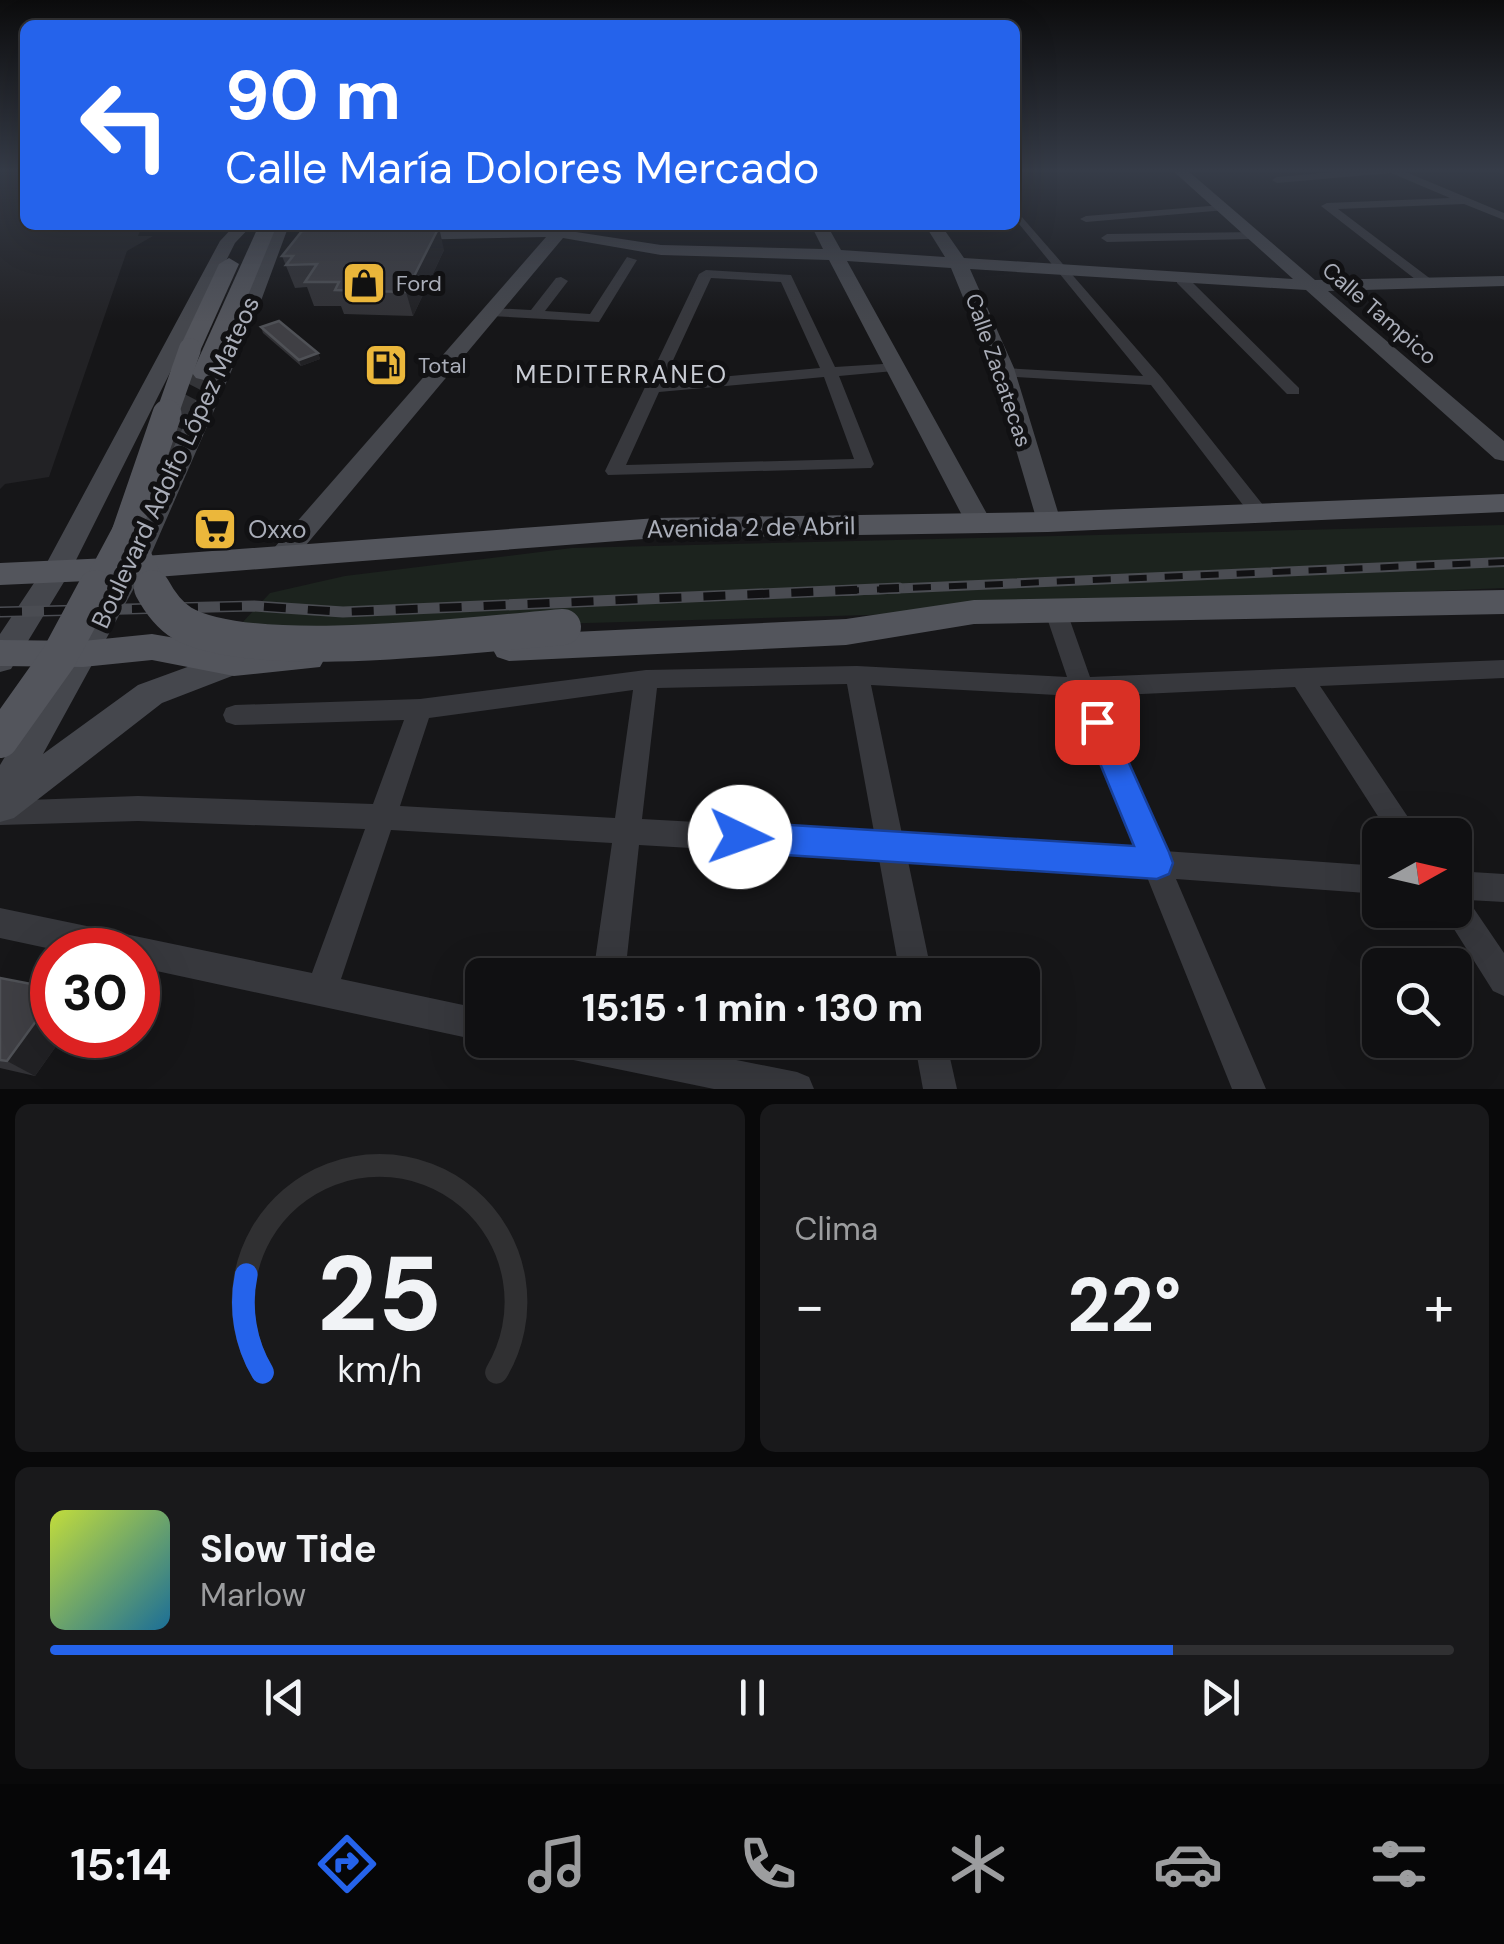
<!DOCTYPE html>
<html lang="es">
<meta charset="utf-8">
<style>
body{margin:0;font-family:"DM Sans",sans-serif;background:#19191b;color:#f1f3f6;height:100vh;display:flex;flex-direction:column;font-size:38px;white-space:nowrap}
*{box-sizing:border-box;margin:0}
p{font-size:32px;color:#9c9d9f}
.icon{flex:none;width:55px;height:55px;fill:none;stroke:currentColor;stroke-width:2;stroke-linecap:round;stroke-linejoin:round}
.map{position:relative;height:1089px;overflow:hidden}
.panel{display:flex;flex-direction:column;gap:15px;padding:15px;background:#09090a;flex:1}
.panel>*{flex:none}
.banner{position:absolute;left:20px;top:20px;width:1000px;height:210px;border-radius:15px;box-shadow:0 10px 40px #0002,0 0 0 2px #303032;background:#2563eb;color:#fff;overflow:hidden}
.needle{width:65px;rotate:82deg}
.fabs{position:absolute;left:1362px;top:818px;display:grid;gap:20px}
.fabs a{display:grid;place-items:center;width:110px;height:110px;border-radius:15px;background:#101012;box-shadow:0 10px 40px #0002,0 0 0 2px #303032;font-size:50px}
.speed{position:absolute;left:30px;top:928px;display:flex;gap:20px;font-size:50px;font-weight:700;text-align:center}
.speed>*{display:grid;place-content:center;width:130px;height:130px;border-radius:50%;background:#101012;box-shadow:0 10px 40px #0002,0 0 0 2px #303032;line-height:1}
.speed .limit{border:15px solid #d22;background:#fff;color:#111}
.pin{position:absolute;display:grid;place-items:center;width:85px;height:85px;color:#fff;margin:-42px;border-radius:20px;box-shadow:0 5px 15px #0006}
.me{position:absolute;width:110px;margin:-55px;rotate:93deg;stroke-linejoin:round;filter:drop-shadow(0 0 8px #0008)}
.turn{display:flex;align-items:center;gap:35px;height:210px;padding:0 40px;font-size:45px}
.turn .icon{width:130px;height:130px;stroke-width:2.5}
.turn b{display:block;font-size:70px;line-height:85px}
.big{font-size:75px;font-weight:800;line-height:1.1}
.panel .card{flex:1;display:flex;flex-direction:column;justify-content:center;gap:15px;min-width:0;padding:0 35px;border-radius:15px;background:#19191b}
.panel .dial{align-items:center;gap:0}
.dial svg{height:260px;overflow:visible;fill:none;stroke:#303032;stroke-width:7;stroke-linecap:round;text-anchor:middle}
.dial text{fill:#f1f3f6;stroke:none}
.song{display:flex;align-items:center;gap:30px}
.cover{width:120px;height:120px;border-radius:15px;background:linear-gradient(135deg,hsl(70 70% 55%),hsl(200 70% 35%))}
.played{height:10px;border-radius:5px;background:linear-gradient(90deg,#2563eb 80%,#303032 80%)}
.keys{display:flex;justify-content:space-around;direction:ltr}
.heat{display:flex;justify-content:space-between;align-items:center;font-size:55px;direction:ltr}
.panel .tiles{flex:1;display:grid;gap:15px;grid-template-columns:1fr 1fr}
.card:last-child{grid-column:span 2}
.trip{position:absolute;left:465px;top:958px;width:575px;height:100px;border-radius:15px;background:#101012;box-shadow:0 10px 40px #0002,0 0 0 2px #303032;font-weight:800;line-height:100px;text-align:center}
.tabs{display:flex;height:160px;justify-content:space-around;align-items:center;background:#060607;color:#9c9d9f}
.tabs .icon{width:70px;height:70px}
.tabs .on{color:#2563eb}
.tabs b{font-size:45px;color:#f1f3f6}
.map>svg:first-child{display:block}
.built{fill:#222225}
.green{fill:#1c231e}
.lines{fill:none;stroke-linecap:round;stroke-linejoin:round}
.primary-tunnel-far1{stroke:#333438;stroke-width:22;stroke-dasharray:22 11;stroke-linecap:butt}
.primary-tunnel{stroke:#333438;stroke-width:29;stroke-dasharray:29 14;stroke-linecap:butt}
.street{fill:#37383d;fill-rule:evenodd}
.secondary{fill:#45474d;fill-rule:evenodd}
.primary{fill:#53555c;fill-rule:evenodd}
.rail-far1-casing{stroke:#4a4c52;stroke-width:10}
.rail-casing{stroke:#4a4c52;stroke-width:11}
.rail-far1{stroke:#111113;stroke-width:6;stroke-dasharray:18;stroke-linecap:butt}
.rail{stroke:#111113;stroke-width:8;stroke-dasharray:22;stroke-linecap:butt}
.primary-bridge-far2{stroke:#53555c;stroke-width:22}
.primary-bridge-far1{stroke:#53555c;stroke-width:29}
.primary-bridge{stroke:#53555c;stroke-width:36}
.wall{fill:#323236}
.shaded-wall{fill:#212124}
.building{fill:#3f3f44;stroke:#4f5156;stroke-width:2.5}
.route{fill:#2563eb;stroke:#184099;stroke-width:2.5}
.labels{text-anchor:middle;stroke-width:10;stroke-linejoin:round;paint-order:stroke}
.far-poi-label{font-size:22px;fill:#a9adb8;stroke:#111113;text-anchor:start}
.far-street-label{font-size:22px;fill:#a9adb8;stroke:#111113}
.far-quarter-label{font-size:25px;letter-spacing:2.5px;fill:#c9ccd4;stroke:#111113}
.street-label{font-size:25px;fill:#a9adb8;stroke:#111113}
.poi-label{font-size:25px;fill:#a9adb8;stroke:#111113;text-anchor:start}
</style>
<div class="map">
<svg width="1504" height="1089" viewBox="0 0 1504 1089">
<rect width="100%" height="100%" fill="#161618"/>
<polygon class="built" points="0,170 25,170 25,225 142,225 138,236 153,236 127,251 49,477 5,484 0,489"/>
<polygon class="green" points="1504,525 1504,588 868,615 275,632 240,625 270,593 345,576 572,548"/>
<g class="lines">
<polyline class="primary-tunnel-far1" points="181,417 204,373"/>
<polyline class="primary-tunnel" points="163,452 183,414"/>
<g class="street">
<polygon points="1357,170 1401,170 1504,213 1504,220 1464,204 1338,209 1436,283 1424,286 1321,206 1327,203 1450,198 1391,173 1277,183 1272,180 1277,177"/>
<polygon points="1496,170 1504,170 1504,174 1497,172"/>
<polygon points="1222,205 1228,208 1226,210 1086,222 1080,219 1086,216"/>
<polygon points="1015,209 1162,378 1267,510 1270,514 1267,518 1253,518 1151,385 998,376 998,370 1004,368 1143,376 1015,219"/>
<polygon points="1257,232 1259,235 1253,239 1107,242 1101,238 1107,234"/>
<polygon points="627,257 637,260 599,322 491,316 484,312 491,308 531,310 556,278 561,277 568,281 545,311 590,314"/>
<path d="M706,270L791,275L835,367L899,363V369L894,371L839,376L874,464L871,468L608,475L605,471L699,274ZM711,278L781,282L820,368L663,382ZM824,377L854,459L626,465L659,392Z"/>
<polygon points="1177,277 1187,277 1299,388 1299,394 1287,394 1177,283"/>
<path d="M1055,601L1063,603L1066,609L1090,677L1504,660V678L1320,686L1420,835H1390L1295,687L1098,696L1164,851L1380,866V894L1176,879L1266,1089H1232L1147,877L908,861L932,975H900L879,859L639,845L625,975H593L612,843L391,830L341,979L482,1009L485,1040L482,1041L138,967V950H56L0,938V908L312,973L365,829L138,821L0,825V801L138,796L373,804L404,720L235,725L226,722L223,715L226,708L235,705L420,699L646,670L857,666L1067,677L1044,609L1047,603ZM847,684L874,832L642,819L657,688ZM871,685L1074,696L1135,849L902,834ZM633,690L615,818L400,806L429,718Z"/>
<polygon points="1455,871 1504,874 1504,902 1468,900 1504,953 1504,996 1493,991 1442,910 1455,910"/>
<polygon points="538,1040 636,1040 797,1072 809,1077 814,1089 714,1089 554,1056 542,1052"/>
<polygon points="914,1040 946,1040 957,1089 923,1089"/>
</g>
<g class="secondary">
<polygon points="1172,170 1187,170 1315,280 1504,276 1504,286 1328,291 1504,441 1504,461 1495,459 1306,290 970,269 1014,368 1061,522 1057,528 1039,528 992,368 951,268 847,261 992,523 988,529 970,529 966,523 829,260 661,255 563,238 291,563 271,563 267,556 546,237 404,240 396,235 398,231 574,225 576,232 661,245 823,249 811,225 827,225 841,250 945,257 925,225 941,225 964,258 1293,279"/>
<polygon points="235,225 252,225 235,243 70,572 11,669 0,672 0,634 44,568 220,241"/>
<polygon points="273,225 289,225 255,317 145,568 43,754 138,685 234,650 245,653 250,662 245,671 162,703 14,818 0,822 0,765 117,568 235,317"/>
</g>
<g class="primary">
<polygon points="259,225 277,225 216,373 204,380 196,378 192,373"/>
<polygon points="229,258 239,264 201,349 198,354 182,354 179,349 219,264"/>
<polygon points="1504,494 1504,512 1048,532 657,538 131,579 0,585 0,563 131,557 657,518 1048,512"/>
<polygon points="1504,590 1504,614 974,624 846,645 509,661 497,657 492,648 497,639 509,635 846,619 974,600"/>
<polygon points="152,634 234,648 308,645 320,649 325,658 320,667 234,676 152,660 83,667 0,666 0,640 83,641"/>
</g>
<g class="rail-far1-casing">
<polyline id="rail-far1" points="841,591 1504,562"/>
</g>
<g class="rail-casing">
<polyline id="rail" points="0,612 254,606 343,612 899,588"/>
</g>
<use href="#rail-far1" class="rail-far1"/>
<use href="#rail" class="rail"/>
<polyline class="primary-bridge-far2" points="166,417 190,349"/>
<g class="primary-bridge-far1">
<polyline points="126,533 153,591"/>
<polyline points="95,591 126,533 167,414"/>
</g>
<g class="primary-bridge">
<path d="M152,588C159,601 169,615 182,623C251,663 478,634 563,627"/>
<polyline points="0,740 59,657 96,588"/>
</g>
</g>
<g class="wall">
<polygon points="444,250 413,316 344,314 341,306 314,306 307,287 295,288 282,256"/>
<polygon points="261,327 318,353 320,359 301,366 263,333"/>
<polygon points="0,978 52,1035 64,1035 35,1076 0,1068"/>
</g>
<g class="shaded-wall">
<polygon points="439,227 444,250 413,316 406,292"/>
<polygon points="318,353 320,359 301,366 299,360"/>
<polygon points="52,999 52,1035 64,1035 35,1076 7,1061"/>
</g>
<g class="building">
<polygon points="439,227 406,292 335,290 339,282 305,282 317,264 286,265 293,256 282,256 302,231"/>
<polygon points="279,321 318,353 299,360 261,327"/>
<polygon points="0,978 52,988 52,999 7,1061 0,1060"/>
</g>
<linearGradient id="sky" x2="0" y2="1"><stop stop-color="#0c0c0d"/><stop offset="0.53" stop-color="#363c48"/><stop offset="1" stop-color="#363c48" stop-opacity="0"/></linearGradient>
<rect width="1504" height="322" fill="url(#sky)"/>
<polygon class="route" points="1097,710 1107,714 1169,852 1173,863 1169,874 1157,879 740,852 729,847 725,837 729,827 740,822 1134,846 1083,722 1087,714"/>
<defs>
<g id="shop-square" transform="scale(2.25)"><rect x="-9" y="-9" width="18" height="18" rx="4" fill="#ebb73b" stroke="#111113"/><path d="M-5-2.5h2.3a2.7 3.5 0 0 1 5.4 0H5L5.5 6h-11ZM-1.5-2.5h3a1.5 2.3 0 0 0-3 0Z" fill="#111"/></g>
<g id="fuel-square" transform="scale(2.25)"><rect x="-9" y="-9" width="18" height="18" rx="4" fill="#ebb73b" stroke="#111113"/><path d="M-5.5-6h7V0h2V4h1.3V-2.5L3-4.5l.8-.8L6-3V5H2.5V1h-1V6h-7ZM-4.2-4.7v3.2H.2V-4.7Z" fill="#111"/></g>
<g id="supermarket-square" transform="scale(2.25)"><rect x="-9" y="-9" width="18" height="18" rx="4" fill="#ebb73b" stroke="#111113"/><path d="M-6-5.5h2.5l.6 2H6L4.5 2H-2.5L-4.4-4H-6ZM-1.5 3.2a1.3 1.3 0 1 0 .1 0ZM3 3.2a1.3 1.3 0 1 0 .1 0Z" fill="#111"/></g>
</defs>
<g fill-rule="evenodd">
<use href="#shop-square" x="364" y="283"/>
<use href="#fuel-square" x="386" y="365"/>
<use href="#supermarket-square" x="215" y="529"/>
</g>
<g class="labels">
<g class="far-poi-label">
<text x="396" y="291">Ford</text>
<text x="418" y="373">Total</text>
</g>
<g class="far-street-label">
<text transform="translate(1380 313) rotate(41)" y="8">Calle Tampico</text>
<text transform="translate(999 370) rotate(71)" y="8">Calle Zacatecas</text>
</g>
<g class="far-quarter-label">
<text x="622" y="383">MEDITERRANEO</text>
</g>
<g class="street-label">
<text transform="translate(175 462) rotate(-65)" y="9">Boulevard Adolfo López Mateos</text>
<text transform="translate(751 527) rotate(-1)" y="9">Avenida 2 de Abril</text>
</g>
<g class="poi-label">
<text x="248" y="538">Oxxo</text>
</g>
</g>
</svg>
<div class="fabs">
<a><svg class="needle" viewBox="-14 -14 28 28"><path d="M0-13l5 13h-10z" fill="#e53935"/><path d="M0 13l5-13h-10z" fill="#9c9d9f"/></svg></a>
<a><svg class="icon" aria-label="search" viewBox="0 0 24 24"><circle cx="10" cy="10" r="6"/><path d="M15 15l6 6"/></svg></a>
</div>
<div class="speed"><div class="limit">30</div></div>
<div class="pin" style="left:1097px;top:722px;background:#d93025"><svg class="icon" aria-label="arrive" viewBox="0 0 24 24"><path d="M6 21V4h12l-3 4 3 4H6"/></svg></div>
<svg class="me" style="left:740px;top:837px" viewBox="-20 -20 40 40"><circle r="19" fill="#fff"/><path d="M0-13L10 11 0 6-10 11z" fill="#2563eb"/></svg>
<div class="trip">15:15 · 1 min · 130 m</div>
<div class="banner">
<div class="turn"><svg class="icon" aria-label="left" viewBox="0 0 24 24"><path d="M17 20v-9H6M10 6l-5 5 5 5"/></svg><div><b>90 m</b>Calle María Dolores Mercado</div></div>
</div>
</div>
<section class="panel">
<div class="tiles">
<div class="card dial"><svg viewBox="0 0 100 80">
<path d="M14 69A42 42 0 1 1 86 69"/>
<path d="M14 69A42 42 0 0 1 9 39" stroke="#2563eb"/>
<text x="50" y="56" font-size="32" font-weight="700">25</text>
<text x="50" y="72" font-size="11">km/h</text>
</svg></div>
<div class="card"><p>Clima</p>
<div class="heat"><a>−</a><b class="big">22°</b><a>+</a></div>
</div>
<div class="card">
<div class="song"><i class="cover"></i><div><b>Slow Tide</b><p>Marlow</p></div></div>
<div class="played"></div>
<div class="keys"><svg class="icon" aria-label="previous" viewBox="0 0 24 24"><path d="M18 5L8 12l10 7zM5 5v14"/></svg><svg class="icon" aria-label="pause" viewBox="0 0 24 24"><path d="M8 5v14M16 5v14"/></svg><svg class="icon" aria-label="next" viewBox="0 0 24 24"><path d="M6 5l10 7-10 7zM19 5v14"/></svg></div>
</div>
</div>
</section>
<nav class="tabs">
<b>15:14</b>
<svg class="icon on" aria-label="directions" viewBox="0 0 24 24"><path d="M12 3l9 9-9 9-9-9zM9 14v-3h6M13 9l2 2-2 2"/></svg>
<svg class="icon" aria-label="music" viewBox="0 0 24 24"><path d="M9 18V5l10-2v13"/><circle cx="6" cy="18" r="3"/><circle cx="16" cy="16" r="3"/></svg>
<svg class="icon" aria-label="phone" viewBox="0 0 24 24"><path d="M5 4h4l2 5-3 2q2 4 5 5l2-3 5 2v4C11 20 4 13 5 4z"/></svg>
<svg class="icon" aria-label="climate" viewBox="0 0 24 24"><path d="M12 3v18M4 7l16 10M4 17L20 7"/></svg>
<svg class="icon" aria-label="car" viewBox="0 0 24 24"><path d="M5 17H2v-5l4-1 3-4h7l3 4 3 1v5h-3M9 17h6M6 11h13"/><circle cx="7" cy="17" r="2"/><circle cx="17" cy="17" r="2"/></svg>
<svg class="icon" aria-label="filters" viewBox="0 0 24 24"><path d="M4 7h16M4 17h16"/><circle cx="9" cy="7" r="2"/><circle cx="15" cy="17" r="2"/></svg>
</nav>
